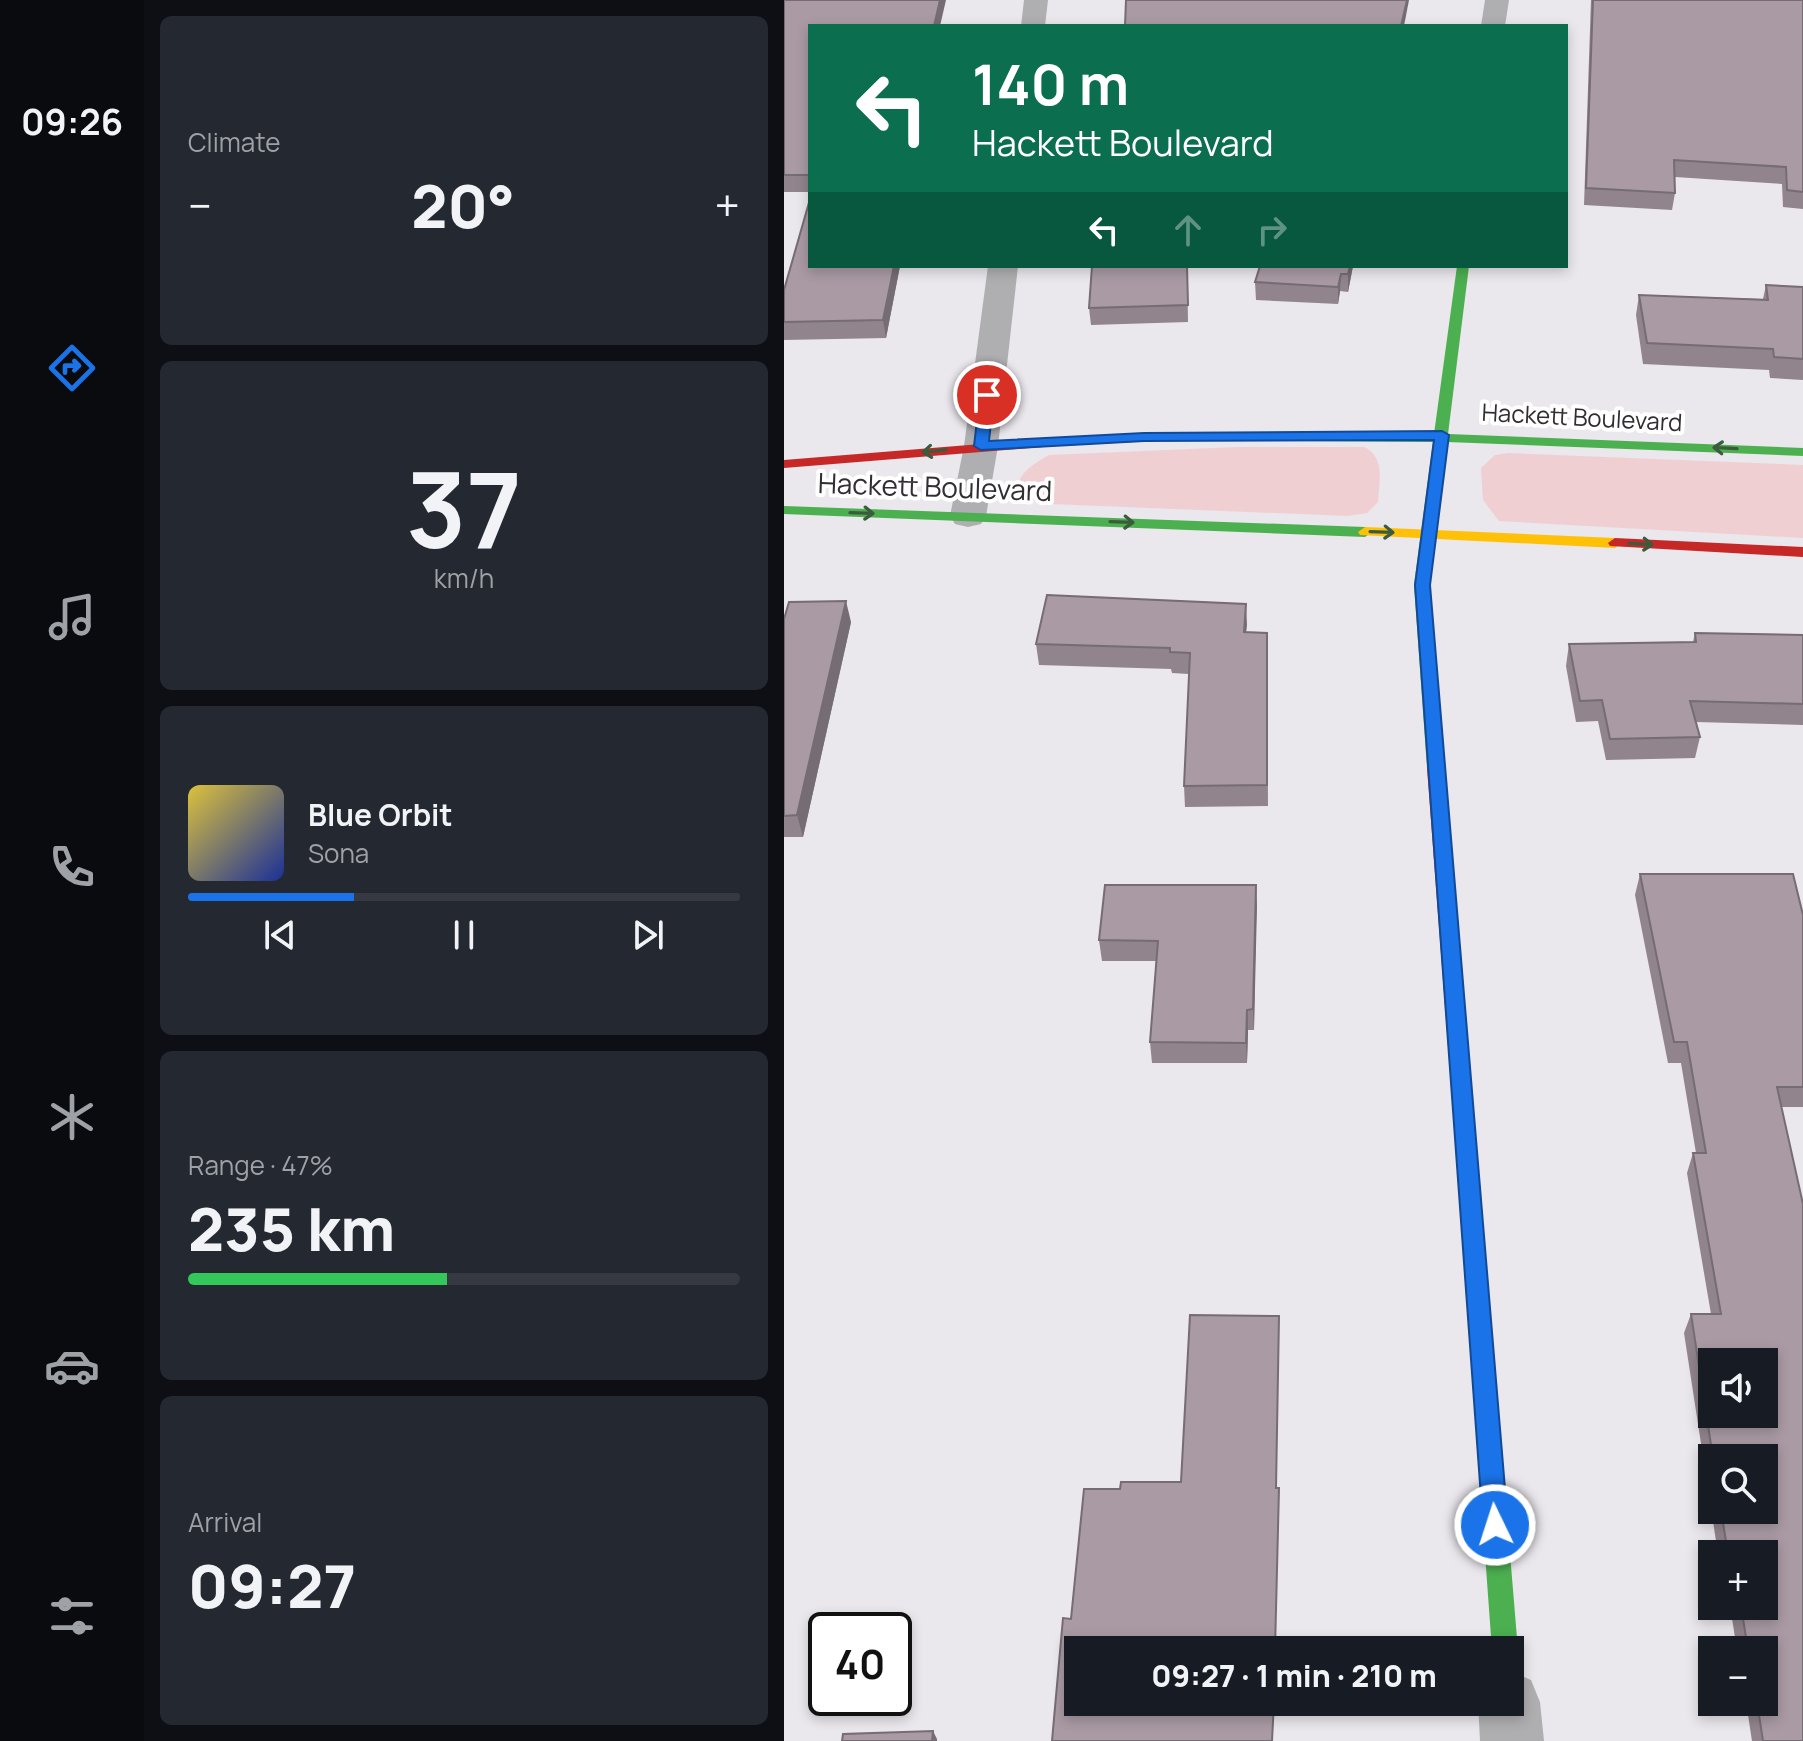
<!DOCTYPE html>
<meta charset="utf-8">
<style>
body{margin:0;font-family:Manrope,sans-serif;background:#242831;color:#f1f3f6;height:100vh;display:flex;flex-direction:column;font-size:30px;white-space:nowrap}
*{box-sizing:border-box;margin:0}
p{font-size:26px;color:#9ea1a6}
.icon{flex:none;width:44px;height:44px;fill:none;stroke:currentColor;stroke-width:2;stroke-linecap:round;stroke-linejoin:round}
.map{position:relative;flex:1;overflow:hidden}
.sheet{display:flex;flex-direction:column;gap:16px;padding:16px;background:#0d0f14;width:640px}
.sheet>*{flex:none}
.hud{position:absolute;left:24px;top:24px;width:760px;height:244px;border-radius:0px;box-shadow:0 4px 12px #0003;background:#0b6e4f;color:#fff;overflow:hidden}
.controls{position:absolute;left:914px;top:1348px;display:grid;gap:16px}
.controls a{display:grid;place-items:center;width:80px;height:80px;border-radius:0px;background:#171b24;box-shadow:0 4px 12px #0003;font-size:40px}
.speed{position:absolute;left:24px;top:1612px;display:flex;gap:16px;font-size:40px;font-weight:700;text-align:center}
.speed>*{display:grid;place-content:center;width:104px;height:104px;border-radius:50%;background:#171b24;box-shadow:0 4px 12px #0003;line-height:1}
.speed .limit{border:4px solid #111;border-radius:12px;background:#fff;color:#111}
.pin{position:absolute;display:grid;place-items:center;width:68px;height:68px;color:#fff;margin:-34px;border:4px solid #fff;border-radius:50%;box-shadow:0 2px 8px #0007}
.me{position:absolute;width:88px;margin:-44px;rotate:356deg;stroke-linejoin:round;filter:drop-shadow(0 0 6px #0008)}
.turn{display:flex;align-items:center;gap:28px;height:168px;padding:0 32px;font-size:36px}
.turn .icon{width:104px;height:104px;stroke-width:2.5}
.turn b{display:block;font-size:56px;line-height:68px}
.lanes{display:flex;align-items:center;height:76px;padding:0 32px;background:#0003;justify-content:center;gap:40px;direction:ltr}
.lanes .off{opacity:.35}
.big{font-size:60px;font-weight:800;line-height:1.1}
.sheet .widget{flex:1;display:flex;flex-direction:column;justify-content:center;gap:12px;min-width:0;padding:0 28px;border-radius:12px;background:#242831}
.sheet .dial{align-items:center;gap:0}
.dial b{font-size:104px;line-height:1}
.song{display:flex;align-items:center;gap:24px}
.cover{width:96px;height:96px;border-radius:12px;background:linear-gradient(135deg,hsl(50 70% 55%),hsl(230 70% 35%))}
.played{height:8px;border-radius:4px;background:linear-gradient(90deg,#1a73e8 30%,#363941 30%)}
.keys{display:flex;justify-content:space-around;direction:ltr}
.heat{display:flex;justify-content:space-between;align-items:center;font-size:44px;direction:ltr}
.charge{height:12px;border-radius:6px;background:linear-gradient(90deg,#34c759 47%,#363941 0)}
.trip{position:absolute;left:280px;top:1636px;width:460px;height:80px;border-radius:0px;background:#171b24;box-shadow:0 4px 12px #0003;font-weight:800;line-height:80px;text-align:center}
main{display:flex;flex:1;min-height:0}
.tabs{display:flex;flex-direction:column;width:144px;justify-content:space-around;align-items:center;background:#090b0e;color:#9ea1a6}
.tabs .icon{width:56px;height:56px}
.tabs .selected{color:#1a73e8}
.tabs b{font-size:36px;color:#f1f3f6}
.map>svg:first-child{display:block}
.green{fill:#f0cfd2}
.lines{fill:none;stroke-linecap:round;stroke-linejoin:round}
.street{fill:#afafb1;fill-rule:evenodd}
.fast{fill:#4caf50;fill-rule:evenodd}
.slow{fill:#ffc107;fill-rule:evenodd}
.jam{fill:#c62828;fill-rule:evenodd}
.wall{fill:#91848d;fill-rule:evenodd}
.shaded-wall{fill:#766c73}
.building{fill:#a99aa4;stroke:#766c73;stroke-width:2;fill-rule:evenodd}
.oneway{stroke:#3a5b3c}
.route{fill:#1a73e8;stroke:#114b97;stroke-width:2}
.labels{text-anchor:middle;stroke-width:8;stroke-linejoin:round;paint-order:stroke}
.far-street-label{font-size:24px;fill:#312e32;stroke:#fff}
.street-label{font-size:28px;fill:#312e32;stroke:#fff}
</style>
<main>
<nav class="tabs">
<b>09:26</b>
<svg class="icon selected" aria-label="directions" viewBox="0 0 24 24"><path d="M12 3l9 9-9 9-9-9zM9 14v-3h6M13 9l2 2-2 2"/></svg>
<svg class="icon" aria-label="music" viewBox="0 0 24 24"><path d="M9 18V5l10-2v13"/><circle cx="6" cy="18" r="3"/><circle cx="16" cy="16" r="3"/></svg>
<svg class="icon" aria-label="phone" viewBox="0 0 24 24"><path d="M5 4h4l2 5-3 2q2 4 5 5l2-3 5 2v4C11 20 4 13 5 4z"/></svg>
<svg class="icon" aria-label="climate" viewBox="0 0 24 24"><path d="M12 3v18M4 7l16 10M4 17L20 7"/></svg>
<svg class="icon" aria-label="car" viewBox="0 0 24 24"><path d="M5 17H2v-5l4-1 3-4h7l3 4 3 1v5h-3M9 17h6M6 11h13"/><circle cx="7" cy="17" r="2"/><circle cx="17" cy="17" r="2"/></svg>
<svg class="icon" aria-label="filters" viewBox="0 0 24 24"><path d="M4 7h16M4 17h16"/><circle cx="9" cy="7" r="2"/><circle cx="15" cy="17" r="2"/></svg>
</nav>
<section class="sheet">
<div class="widget"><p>Climate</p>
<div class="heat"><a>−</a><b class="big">20°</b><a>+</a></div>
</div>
<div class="widget dial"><b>37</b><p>km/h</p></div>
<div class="widget">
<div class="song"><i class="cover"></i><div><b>Blue Orbit</b><p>Sona</p></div></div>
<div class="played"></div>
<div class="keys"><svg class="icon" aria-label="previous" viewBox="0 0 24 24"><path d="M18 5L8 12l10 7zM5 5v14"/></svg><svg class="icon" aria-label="pause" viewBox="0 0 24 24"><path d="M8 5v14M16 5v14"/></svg><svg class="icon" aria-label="next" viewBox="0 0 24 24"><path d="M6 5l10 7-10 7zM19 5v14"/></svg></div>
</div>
<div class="widget"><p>Range · 47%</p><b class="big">235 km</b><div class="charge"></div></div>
<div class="widget"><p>Arrival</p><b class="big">09:27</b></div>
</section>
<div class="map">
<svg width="1019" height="1741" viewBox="0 0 1019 1741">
<rect width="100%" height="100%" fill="#eae7ed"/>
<g class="green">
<path d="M454,447H580C602,458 595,481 594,502L583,513L564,516L267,504L242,499C222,480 249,464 265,455Z"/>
<polygon points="724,453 1019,465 1019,538 715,521 699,500 697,468 711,455"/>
</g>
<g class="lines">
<g class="street">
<polygon points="240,0 264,0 261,26 237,26"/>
<polygon points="701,0 725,0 721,26 697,26"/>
<polygon points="204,266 234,266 214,446 202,516 197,524 184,527 171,524 166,516 180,446"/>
<polygon points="726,1671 747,1680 756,1702 760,1741 696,1741 694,1702 726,1702"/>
</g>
<g class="fast">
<polygon points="673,266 685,266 664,434 1019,448 1019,456 663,442 646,585 661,768 652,774 643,768 630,585 649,442 404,440 397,436 404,432 650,434"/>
<polygon points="0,506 581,527 588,532 581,537 0,514"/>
<polygon points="675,1052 682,1054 685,1060 734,1650 726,1661 726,1650 708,1650 665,1060 668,1054"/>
</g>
<polygon class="slow" points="581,527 831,538 838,543 831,548 576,535 574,532"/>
<g class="jam">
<polygon points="404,432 409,433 409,439 271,446 0,468 0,460 271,438"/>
<polygon points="831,538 1019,547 1019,557 826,546 824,543"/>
<polygon points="652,762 661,768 685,1060 682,1066 675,1068 668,1066 665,1060 643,768"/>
</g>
</g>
<g class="wall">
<polygon points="0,0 26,26 26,192 0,192"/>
<polygon points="807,0 1019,0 1019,209 999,207 998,184 891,177 891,193 888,210 800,205"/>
<polygon points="116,266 102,338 0,340 0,290"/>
<polygon points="403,266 404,322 307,325 305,308"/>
<polygon points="569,266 564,292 556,291 554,304 472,300 471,282"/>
<polygon points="982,285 1019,287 1019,380 986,378 985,370 859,364 852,315 855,295 979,299"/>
<polygon points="462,604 462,632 483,633 484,806 401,807 400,786 405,674 388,673 387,669 255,665 252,644"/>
<polygon points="0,619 67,622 19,837 0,837"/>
<polygon points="911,633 1019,635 1019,725 912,722 916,737 911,758 822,760 814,721 792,722 782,666 785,644 909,642"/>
<path d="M856,874L1019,915V1107H997L1019,1741H968L962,1702H980V1650H953L946,1606H980V1554H934L900,1333L907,1314H927L903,1173L909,1153H912L897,1063H884L851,895ZM928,1458H980V1510H928Z"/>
<polygon points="472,885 470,1030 464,1030 463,1063 368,1063 366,1042 372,961 318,961 315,940"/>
</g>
<g class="shaded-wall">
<polygon points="156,0 162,0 156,26 150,26"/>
<polygon points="623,0 625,0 620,26 617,26"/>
<polygon points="110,266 116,266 102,338 99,320"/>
<polygon points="566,266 569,266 564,292 564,274"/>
<polygon points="557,274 556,291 554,304 554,287"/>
<polygon points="62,601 67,622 19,837 13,815"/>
<polygon points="462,604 463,625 460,653 460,632"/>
<polygon points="472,885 473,906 470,1030 469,1009"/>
<polygon points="463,1010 464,1030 463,1063 462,1043"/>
<polygon points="149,1731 153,1739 153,1741 148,1741"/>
</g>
<g class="building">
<polygon points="0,0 156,0 150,26 26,26 26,175 0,175"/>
<polygon points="342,0 623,0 617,26 341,26"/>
<polygon points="809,0 1019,0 1019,192 1003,190 1002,167 890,160 891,193 802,188"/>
<polygon points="26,199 26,266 110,266 99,320 0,322 0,290"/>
<polygon points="308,266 403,266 404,305 305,308"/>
<polygon points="476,266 566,266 564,274 557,274 554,287 471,282"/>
<polygon points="982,285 1019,287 1019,359 990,357 989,349 863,343 855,295 984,300"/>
<polygon points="263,595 462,604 460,632 483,633 483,785 400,786 406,653 386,652 386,648 252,644"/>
<polygon points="62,601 13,815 0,816 0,619 5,602"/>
<polygon points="911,633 1019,635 1019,704 906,701 916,737 826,739 818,700 796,701 785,644 912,642"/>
<path d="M856,874H1009L1019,915V1087H993L1019,1204V1741H979L973,1702H980V1650H964L957,1606H980V1554H944L937,1510H980V1458H929L907,1314H937L909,1153H922L903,1042H890ZM928,1362H980V1414H928Z"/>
<polygon points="321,885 472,885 469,1009 463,1010 462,1043 366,1042 374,941 315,940"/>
<polygon points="406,1315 495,1316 492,1488 495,1488 491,1650 294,1650 294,1702 490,1702 488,1741 268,1741 279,1618 287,1619 300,1489 336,1489 337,1482 397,1482"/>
<polygon points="149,1731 148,1741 58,1741 59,1734"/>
</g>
<defs><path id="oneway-shaft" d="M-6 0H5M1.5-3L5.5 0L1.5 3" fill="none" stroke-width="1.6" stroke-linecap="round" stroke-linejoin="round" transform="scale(2)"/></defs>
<g class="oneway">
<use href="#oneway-shaft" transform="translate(941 448) rotate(-177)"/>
<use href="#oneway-shaft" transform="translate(150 451) rotate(174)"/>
<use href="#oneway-shaft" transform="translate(78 513) rotate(2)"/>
<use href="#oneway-shaft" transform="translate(338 522) rotate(2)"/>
<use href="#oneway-shaft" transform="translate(598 532) rotate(2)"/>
<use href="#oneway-shaft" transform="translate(857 544) rotate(3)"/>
</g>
<polygon class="route" points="203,390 210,395 205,441 360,433 658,431 665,435 646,585 724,1525 720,1533 711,1537 703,1533 699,1525 631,585 650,440 360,441 197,450 190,446 196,395"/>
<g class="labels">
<g class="far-street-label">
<text transform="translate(798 418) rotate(3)" y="8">Hackett Boulevard</text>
</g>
<g class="street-label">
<text transform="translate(151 487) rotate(2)" y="10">Hackett Boulevard</text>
</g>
</g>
</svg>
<div class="controls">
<a><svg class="icon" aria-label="sound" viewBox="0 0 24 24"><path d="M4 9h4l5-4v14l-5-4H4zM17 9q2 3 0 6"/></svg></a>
<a><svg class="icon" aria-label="search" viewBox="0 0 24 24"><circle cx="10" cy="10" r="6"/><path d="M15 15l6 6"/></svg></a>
<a>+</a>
<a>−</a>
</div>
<div class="speed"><div class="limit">40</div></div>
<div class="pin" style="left:203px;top:395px;background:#d93025"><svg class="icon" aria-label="arrive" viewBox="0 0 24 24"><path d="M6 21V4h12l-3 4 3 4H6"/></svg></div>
<svg class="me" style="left:711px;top:1525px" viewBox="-20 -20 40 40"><circle r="17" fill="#1a73e8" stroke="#fff" stroke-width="3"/><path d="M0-11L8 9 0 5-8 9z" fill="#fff"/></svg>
<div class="trip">09:27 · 1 min · 210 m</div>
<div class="hud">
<div class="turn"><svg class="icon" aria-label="left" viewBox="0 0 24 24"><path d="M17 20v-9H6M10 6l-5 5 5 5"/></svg><div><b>140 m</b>Hackett Boulevard</div></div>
<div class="lanes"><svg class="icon" aria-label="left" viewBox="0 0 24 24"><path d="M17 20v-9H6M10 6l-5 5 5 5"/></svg><svg class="icon off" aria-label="ahead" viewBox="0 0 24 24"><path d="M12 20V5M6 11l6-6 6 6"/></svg><svg class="icon off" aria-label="right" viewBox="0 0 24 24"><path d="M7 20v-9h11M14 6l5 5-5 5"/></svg></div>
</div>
</div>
</main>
